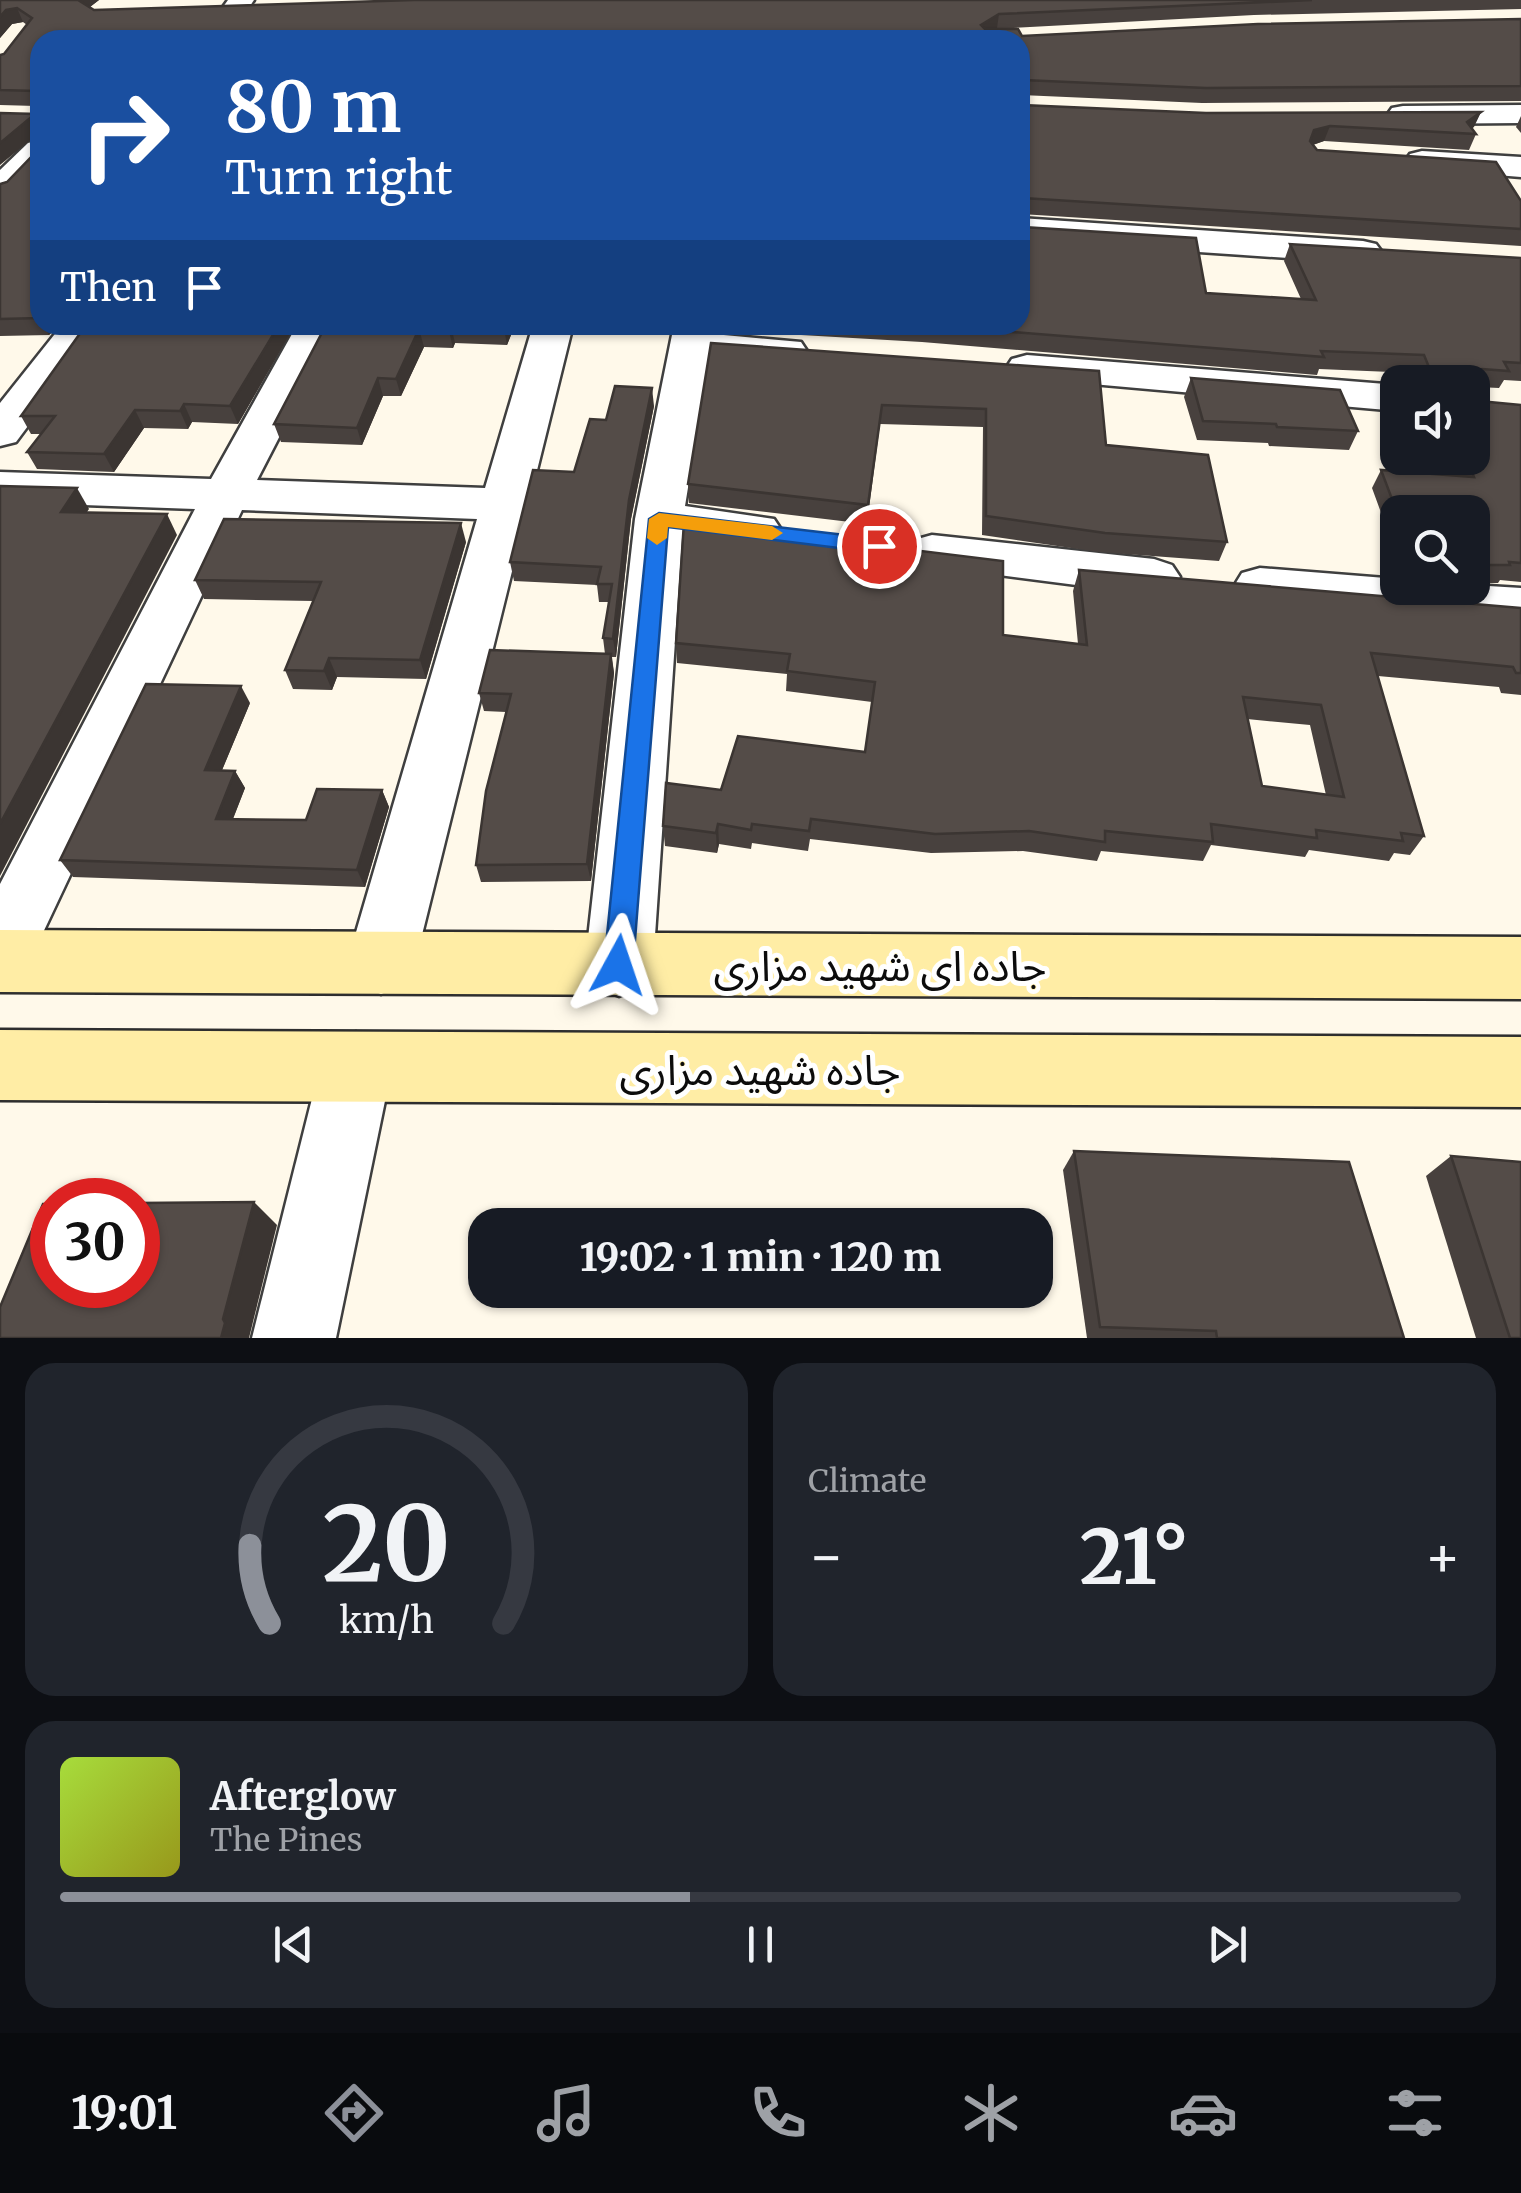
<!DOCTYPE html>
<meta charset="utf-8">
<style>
body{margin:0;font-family:Merriweather,"Noto Sans Arabic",serif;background:#20242c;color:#f1f3f6;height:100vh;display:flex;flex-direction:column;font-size:38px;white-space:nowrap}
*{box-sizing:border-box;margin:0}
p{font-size:32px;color:#9ea1a6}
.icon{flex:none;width:55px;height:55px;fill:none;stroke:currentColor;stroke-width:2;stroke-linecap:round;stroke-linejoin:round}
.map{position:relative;height:1338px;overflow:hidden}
.panel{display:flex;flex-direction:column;gap:25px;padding:25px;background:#0d0f14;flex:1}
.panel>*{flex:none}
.hud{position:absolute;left:30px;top:30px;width:1000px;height:305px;border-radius:30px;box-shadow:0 2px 8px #0004;background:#1a4fa0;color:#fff;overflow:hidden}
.buttons{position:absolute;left:1380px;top:365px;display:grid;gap:20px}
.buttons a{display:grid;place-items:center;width:110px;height:110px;border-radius:20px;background:#171b24;box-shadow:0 2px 8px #0004;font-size:50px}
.speed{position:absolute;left:30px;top:1178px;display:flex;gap:20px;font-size:50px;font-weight:700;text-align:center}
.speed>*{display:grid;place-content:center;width:130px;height:130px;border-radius:50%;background:#171b24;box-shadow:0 2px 8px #0004;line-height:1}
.speed .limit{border:15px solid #d22;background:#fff;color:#111}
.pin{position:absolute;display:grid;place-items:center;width:85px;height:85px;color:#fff;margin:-42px;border:5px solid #fff;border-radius:50%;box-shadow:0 2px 10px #0007}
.me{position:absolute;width:110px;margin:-55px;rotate:5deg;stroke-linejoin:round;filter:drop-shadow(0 0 8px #0008)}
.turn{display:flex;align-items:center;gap:35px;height:210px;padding:0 30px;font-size:45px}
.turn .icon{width:130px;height:130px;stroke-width:2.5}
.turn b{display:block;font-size:70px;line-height:85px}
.then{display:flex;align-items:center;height:95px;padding:0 30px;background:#0003;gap:20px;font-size:38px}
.big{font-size:75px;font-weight:800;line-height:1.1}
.panel .card{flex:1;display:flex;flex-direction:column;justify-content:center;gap:15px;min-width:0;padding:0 35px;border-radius:30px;background:#20242c}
.panel .dial{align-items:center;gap:0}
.dial svg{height:260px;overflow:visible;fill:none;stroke:#363941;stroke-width:7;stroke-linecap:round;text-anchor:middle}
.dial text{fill:#f1f3f6;stroke:none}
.song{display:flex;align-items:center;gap:30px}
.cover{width:120px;height:120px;border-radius:15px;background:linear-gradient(135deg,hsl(80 70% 55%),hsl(60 70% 35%))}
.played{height:10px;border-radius:5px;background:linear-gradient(90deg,#8c9099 45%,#363941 45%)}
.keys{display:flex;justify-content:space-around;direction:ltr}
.heat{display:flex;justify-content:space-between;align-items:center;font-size:55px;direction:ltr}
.panel .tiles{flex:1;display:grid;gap:25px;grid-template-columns:1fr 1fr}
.card:last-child{grid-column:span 2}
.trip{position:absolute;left:468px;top:1208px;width:585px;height:100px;border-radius:30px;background:#171b24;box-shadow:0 2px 8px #0004;font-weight:800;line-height:100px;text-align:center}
.tab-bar{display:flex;height:160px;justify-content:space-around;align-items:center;background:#090b0e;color:#9ea1a6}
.tab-bar .icon{width:70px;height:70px}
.tab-bar .active{color:#8c9099}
.tab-bar b{font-size:45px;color:#f1f3f6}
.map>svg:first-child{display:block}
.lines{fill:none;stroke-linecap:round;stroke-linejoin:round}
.street-casing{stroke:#3f3f3f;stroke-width:5}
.secondary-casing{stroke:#2e2e2e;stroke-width:5}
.street{fill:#fff;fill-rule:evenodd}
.secondary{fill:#ffeda5;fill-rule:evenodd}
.wall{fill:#48413e;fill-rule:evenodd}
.shaded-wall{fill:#3b3532}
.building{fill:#544c48;stroke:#3b3532;stroke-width:2.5;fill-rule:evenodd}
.route{fill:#1a73e8;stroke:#114b97;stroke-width:2.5}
.slow{fill:#f59e0b}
.labels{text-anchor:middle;stroke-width:10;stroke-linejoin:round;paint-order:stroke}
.near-street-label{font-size:42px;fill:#0c0c0c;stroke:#fff}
</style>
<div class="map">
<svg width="1521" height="1338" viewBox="0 0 1521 1338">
<rect width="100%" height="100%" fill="#fff9ea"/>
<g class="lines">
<g class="street-casing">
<g id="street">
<polygon points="228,0 254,0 227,40 199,40"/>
<polygon points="1521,105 1521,123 1403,124 1392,122 1387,115 1392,108 1403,106"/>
<polygon points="40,140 40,168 12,196 0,199 0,170 28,143"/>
<polygon points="1422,151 1521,157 1521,177 1410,168 1405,161 1410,154"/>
<polygon points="1020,218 1363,241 1376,244 1382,252 1376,260 1363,263 1020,240"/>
<polygon points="62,325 103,325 16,442 0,446 0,403"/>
<polygon points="297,325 337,325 257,480 485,488 533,325 573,325 415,963 405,985 381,994 357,985 347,963 477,519 242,510 24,973 0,981 0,884 195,509 0,502 0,472 211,479"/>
<polygon points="674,325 714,325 713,334 801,342 807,351 801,360 786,363 709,359 685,506 774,519 782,531 774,543 757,547 682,538 653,965 643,987 619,996 595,987 585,965 635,519"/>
<polygon points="1027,355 1398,385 1398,411 1012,377 1006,368 1012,359"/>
<polygon points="932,535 1154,559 1172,565 1180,577 1172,589 1154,595 914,564 907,552 914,540"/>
<polygon points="1260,568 1398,579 1398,588 1472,585 1521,588 1521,626 1260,604 1242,599 1234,586 1242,573"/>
<polygon points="356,1032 381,1042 392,1067 336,1338 252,1338 320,1067 331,1042"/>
</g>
</g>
<g class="secondary-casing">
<g id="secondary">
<polygon points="0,930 1521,937 1521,999 0,992"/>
<polygon points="0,1030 1521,1037 1521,1107 0,1100"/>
</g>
</g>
<use href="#street" class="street"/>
<use href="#secondary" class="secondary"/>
</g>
<g class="wall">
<polygon points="0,0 107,0 99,0 90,7 94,10 414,0 1521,0 1521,9 1254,15 995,29 1022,36 1521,19 1521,101 1202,103 1021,95 1022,105 1206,113 1481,112 1472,129 1476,134 1469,150 1324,141 1313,145 1317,150 1521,201 1521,246 1021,214 1023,227 1206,293 1301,299 1284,261 1290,244 1521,258 1521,381 1504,380 1499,388 1478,387 1479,401 1521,405 1521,582 1500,580 1498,583 1472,583 1472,512 1398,512 1398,559 1372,488 1381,470 1456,475 1449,458 1472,458 1472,382 1419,382 1415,373 1319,369 1317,375 922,342 717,330 717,325 1020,325 1020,40 40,40 36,106 0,105 0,55 4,54 27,25 23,22 12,24 0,38"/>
<polygon points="1521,116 1521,133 1516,127"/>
<polygon points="40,152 40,325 59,325 49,335 0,336 0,184 7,182"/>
<polygon points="295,325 238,424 192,422 188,429 144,428 114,472 37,469 27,452 41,434 31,434 21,416"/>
<polygon points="326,325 515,325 507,345 455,343 453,348 424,347 401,396 383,396 362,445 281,442 274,424"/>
<polygon points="711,343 1099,371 1106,445 1227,542 1219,561 1099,552 982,535 983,427 880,424 867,524 689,503 688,484"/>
<polygon points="1191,378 1358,431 1349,450 1269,446 1268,443 1197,440 1184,397"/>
<polygon points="654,406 631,519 616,657 612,657 614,673 591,881 481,882 476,865 506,712 484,711 479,693 605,654 603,638 609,602 599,602 597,585 514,581 510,562 574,472 606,420"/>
<polygon points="466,542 426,679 337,677 332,690 293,689 285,670 313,601 204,599 195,580"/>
<path d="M1079,570L1521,608V695L1501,693L1499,687L1378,676L1424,836L1410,855L1394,853L1389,861L1309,850L1305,857L1211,845L1203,861L1101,851L1097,861L1023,851L931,853L810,839L808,851L752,843L751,849L719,844L717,853L665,846L663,826L721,790L865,752L872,702L786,691L787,674L677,663L676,643L1003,635L1078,644L1073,591ZM1247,719L1310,725L1326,795L1262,786Z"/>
<polygon points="250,703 222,770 235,771 245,788 233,819 306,820 382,790 389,807 365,887 73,877 60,860"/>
<polygon points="1074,1151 1404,1338 1087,1338 1063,1170"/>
<polygon points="1451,1156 1521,1338 1476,1338 1426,1176"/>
</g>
<g class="shaded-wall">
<polygon points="77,0 99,0 82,13"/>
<polygon points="17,8 23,22 12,24 0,38 0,17 6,10"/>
<polygon points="999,14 997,28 979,39 981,25"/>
<polygon points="1481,112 1474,127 1465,134 1467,122"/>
<polygon points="35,114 40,124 40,132 0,165 0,143"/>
<polygon points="1330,126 1324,141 1309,146 1314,130"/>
<polygon points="44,325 59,325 49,335"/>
<polygon points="279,325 295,325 238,424 230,406"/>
<polygon points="505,325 515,325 507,345 504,328"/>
<polygon points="451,326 455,343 453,348 449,331"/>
<polygon points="419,329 424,347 401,396 396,379"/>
<polygon points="378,378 383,396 362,445 357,428"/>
<polygon points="652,388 654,406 631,519 616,657 613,639 629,500"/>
<polygon points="184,404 192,422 188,429 180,411"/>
<polygon points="135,410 144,428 114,472 104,454"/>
<polygon points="77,488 89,509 73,532 61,512"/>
<polygon points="167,514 177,535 0,876 0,824"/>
<polygon points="461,523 466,542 426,679 420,660"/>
<polygon points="611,654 614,673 591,881 587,864"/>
<polygon points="329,658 337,677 332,690 324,671"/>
<polygon points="241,686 250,703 215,787 205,770"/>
<polygon points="235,771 245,788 226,836 216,819"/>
<polygon points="382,790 389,807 365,887 357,870"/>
<polygon points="718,824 719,844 717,853 716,833"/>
<polygon points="254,1202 277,1225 249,1338 221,1338 223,1319"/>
</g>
<g class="building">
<polygon points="0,0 78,0 94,10 414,0 1312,0 999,14 981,25 985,29 1018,29 1022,36 1258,24 1521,19 1521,86 1206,88 1023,80 1020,83 1020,40 40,40 40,110 36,114 36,91 0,90 0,55 4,54 32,18 17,8 6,10 0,17"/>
<polygon points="1020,92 1022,105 1206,113 1481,112 1467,122 1476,134 1330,126 1314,130 1310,141 1317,150 1496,162 1521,201 1521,229 1023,198 1020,201"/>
<polygon points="0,113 35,114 0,143"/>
<polygon points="36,152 40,152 40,318 0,319 0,184 7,182"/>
<polygon points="1020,208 1023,227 1196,238 1206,293 1316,300 1290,244 1521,258 1521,363 1504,362 1509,371 1482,369 1478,372 1479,401 1521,405 1521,563 1509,562 1510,565 1472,565 1472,512 1398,512 1398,515 1381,470 1474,477 1466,458 1472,458 1472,382 1435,382 1424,355 1321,351 1324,357 925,325 1020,325"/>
<polygon points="86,325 279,325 230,406 184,404 180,411 135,410 104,454 27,452 55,416 21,416"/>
<polygon points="326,325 505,325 504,328 451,326 449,331 419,329 396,379 378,378 357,428 274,424"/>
<polygon points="711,343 1099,371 1106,445 1208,455 1227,542 1105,533 986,516 986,409 882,405 868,505 688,484"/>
<polygon points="1191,378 1340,390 1358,431 1277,427 1276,424 1203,421"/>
<polygon points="615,386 652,388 629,500 613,639 603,638 612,584 597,584 601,567 510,562 533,470 574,472 590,419 606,420"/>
<polygon points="0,486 77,488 61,512 167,514 0,824"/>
<polygon points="224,519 461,523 420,660 329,658 324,671 285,670 321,582 195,580"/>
<path d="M684,522L1003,561V635L1087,645L1079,570L1521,608V673H1516L1513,667L1371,653L1424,836L1401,833L1403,841L1316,830L1317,838L1211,824L1213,842L1105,831V842L1029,831L935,834L811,819L809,831L752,824L751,830L718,824L716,833L663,826L666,783L721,790L738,736L865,752L875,682L787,671L790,654L676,643ZM1243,697L1321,705L1344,797L1262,786Z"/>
<polygon points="490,650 611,654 587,864 476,865 486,791 511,694 479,693"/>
<polygon points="146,684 241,686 205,770 235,771 216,819 306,820 317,789 382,790 357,870 60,860"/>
<polygon points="1074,1151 1349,1162 1404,1338 1217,1338 1216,1331 1100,1327"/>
<polygon points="1451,1156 1521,1162 1521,1338 1510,1338"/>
<polygon points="254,1202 223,1319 225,1323 221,1338 0,1338 0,1307 43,1204 52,1204 52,1285 138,1285 138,1203"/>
</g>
<polygon class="route" points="659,513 879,539 889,546 879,553 668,527 633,965 628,974 618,978 609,974 604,965 649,519"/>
<polygon class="slow" points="659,513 772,526 783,533 772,540 668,527 667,538 657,545 647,538 649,519"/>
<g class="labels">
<g class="near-street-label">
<text x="880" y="981">جاده ای شهید مزاری</text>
<text x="760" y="1085">جاده شهید مزاری</text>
</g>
</g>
</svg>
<div class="buttons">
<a><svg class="icon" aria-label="sound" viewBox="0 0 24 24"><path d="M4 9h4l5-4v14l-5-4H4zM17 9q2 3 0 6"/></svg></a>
<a><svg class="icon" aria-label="search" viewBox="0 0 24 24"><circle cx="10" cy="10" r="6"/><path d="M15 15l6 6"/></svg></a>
</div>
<div class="speed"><div class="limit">30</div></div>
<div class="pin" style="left:879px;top:546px;background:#d93025"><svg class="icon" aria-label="arrive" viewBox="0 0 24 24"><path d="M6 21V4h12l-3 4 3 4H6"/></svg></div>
<svg class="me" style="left:618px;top:965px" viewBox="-20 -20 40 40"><path d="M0-17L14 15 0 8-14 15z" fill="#1a73e8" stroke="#fff" stroke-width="4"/></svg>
<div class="trip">19:02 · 1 min · 120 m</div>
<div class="hud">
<div class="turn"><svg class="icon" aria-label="right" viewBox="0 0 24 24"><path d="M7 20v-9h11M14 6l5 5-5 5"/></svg><div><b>80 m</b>Turn right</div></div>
<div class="then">Then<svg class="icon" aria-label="arrive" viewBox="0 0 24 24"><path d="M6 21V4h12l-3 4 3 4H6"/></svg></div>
</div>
</div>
<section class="panel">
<div class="tiles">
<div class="card dial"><svg viewBox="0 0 100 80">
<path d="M14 69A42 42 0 1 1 86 69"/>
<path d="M14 69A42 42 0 0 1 8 45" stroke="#8c9099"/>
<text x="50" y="56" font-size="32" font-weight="700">20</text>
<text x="50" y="72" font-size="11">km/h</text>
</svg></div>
<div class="card"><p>Climate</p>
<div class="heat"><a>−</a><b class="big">21°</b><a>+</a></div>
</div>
<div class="card">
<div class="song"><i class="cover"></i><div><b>Afterglow</b><p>The Pines</p></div></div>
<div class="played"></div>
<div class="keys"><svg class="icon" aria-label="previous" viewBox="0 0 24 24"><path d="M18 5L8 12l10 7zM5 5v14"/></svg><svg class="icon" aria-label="pause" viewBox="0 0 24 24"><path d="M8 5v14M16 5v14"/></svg><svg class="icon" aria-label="next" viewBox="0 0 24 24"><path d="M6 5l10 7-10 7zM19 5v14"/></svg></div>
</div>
</div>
</section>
<nav class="tab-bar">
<b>19:01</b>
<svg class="icon active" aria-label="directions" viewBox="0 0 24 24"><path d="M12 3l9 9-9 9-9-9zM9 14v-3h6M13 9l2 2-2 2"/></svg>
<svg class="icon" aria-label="music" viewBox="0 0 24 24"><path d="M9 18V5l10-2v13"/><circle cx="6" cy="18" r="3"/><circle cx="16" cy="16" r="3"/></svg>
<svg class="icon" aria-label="phone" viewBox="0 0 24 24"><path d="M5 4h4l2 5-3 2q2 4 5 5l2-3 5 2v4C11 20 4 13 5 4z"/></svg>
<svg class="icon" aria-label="climate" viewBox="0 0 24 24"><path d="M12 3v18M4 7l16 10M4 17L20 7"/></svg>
<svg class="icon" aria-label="car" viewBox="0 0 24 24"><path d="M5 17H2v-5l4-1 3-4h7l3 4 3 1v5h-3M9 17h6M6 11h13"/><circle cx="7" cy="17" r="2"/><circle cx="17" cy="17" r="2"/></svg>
<svg class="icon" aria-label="filters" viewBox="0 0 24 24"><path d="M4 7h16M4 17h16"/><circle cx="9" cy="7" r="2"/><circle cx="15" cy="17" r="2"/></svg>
</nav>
